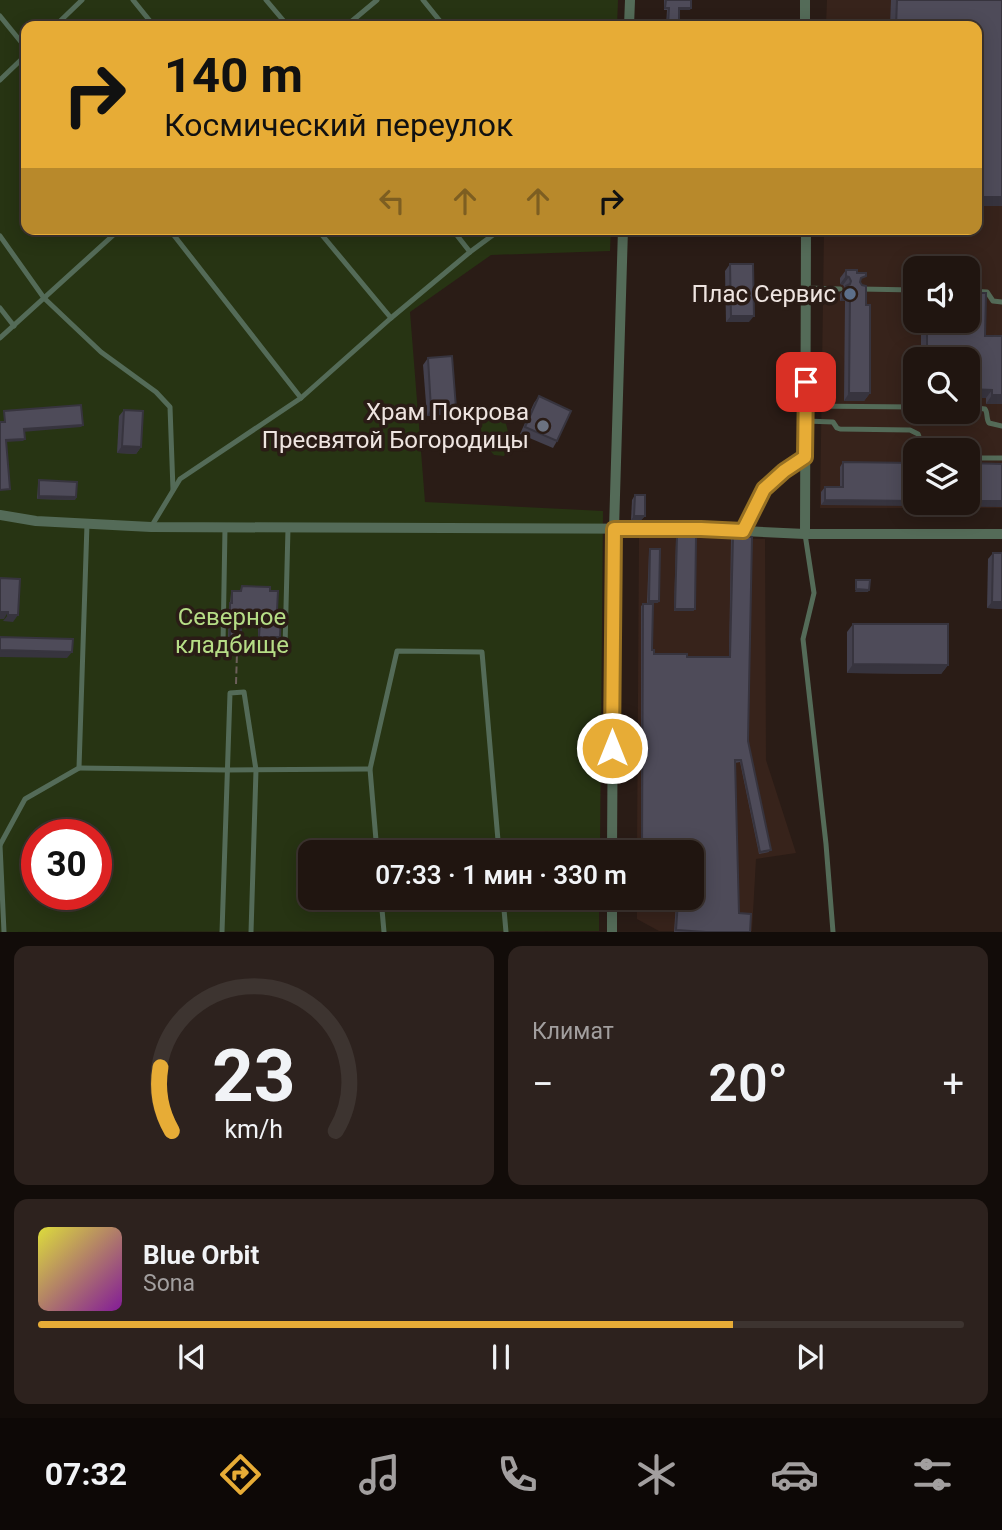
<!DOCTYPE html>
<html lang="ru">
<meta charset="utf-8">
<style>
body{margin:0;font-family:Roboto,sans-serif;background:#2d221e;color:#f1f3f6;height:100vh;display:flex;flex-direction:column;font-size:26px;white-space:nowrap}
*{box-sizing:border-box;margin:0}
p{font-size:23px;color:#a29f9f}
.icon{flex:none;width:38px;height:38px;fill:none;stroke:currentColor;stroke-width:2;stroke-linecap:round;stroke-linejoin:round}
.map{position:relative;height:932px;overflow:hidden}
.panel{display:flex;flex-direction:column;gap:14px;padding:14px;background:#120c09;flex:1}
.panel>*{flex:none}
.guide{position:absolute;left:21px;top:21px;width:961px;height:214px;border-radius:14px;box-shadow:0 4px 18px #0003,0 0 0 2px #3d3430;background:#e7ac36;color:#111;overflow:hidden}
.fabs{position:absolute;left:903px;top:256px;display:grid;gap:14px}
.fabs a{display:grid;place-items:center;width:77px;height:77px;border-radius:14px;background:#201510;box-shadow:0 4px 18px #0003,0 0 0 2px #3d3430;font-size:35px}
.speed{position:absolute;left:21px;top:819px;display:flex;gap:14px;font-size:35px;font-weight:700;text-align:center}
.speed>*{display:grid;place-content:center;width:91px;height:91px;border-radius:50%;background:#201510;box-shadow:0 4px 18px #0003,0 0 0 2px #3d3430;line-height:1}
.speed .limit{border:10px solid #d22;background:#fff;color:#111}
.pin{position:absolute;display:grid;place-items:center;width:60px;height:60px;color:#fff;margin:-30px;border-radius:14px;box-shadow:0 4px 10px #0006}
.me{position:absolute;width:77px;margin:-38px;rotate:0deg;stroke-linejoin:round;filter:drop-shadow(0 0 5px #0008)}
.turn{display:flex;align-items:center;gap:24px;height:147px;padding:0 28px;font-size:32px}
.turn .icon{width:91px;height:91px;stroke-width:2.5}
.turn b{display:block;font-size:49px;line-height:60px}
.lanes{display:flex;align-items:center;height:66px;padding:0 28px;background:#0003;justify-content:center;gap:35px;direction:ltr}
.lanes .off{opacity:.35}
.big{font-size:52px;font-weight:600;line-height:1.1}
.panel .card{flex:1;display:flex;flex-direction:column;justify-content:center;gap:10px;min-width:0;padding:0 24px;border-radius:14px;background:#2d221e}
.panel .dial{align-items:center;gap:0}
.dial svg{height:182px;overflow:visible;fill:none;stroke:#3d3430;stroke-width:7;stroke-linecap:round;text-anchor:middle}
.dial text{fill:#f1f3f6;stroke:none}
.song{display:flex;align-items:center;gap:21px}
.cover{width:84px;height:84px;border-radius:10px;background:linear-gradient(135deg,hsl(60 70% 55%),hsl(290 70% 35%))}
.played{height:7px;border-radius:4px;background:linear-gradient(90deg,#e7ac36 75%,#3d3430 75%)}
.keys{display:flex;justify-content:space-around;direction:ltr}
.heat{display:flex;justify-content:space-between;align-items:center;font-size:38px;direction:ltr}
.panel .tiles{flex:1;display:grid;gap:14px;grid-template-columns:1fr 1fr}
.card:last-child{grid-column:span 2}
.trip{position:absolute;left:298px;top:840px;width:406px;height:70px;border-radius:14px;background:#201510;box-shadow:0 4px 18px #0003,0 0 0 2px #3d3430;font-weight:600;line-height:70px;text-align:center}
.menu{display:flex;height:112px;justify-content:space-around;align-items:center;background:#0d0806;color:#a29f9f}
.menu .icon{width:49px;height:49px}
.menu .on{color:#e7ac36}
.menu b{font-size:32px;color:#f1f3f6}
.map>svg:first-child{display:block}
.built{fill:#37231b;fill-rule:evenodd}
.green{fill:#273413;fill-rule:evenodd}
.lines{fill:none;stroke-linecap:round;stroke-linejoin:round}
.path{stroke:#6c605a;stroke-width:2;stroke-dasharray:7 3.5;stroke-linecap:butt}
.lane{stroke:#546b58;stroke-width:5}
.street{stroke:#546b58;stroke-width:10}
.wall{fill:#43404d}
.shaded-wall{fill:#37343e}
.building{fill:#4e4b59;stroke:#37343e;stroke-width:2}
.route-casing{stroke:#967023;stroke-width:18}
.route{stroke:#e7ac36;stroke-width:12}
.service-dot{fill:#5c6f8a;stroke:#2a1c16;stroke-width:2.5}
.worship-dot{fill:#6b7280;stroke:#2a1c16;stroke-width:2.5}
.labels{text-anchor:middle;stroke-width:7;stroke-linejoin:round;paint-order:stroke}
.poi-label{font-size:24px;fill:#eee4e0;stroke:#2a1c16;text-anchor:end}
.park-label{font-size:24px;fill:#b6dd86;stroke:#2a1c16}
</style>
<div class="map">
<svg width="1002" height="932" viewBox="0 0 1002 932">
<rect width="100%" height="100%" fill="#2a1c16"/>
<g class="built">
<path d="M827,0H1002V508H820L824,229H976V26H826ZM915,268H968V320H915ZM915,359H968V411H915ZM915,450H968V502H915Z"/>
<polygon points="639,536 765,539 766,760 796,853 756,859 752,931 659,931 637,919 637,898 691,898 691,852 637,852"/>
</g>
<g class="green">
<path d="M0,0H618L617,26H26V229H611L610,251L491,255L410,312L425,502L603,511L600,852H310V898H599V931L0,932ZM37,835H96V894H37Z"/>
<path d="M490,407C508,412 513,442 504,456L494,455C483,443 477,427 483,411Z"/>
</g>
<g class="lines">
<polyline class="path" points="236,684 237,652"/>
<g class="lane">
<polyline points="133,0 154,26"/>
<polyline points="266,0 288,26"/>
<polyline points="423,0 444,26"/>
<polyline points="0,16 26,48"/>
<polyline points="55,26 82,0"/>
<polyline points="346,26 377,0"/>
<polyline points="0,80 26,55"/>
<polyline points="169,229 301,398"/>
<polyline points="317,229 391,318"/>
<polyline points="452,229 470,252"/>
<polyline points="0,236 44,298 101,352 156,392 170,407 173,490"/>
<polyline points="807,288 840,289"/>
<polyline points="860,289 915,290"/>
<polyline points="968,291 987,292 993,301 1002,302"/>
<polyline points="0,308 14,326"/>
<polyline points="0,338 120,229"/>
<polyline points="806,406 915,407"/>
<path d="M968,407L985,409C988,413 986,419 989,423L1002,426"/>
<polyline points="806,421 833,422 837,428 840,429 910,430 918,434 924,450"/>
<polyline points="968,458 1002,458"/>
<polyline points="151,527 180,479 301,398 391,318 470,252 501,229"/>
<polyline points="225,528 223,644 285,647 288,528"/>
<polyline points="743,531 764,489 784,471 805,458"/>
<polyline points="805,534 814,593 803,639 826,844 833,932"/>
<polyline points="79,768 227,770 370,769"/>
<polyline points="0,845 25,799 79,768 87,524"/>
<polyline points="0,845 4,932"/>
<polyline points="377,852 370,769 397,651 482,652 499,852"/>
<polyline points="381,898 384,932"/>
<polyline points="503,898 506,932"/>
<polyline points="222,932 230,693 244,692 256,770 251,932"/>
</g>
<g class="street">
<polyline points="805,0 805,26"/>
<polyline points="629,26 630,0"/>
<polyline points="0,515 36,521 151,527 701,529 805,534 1002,534"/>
<polyline points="805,534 806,229"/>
<polyline points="612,852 614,529 623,229"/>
<polyline points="612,932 612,898"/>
</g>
</g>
<g class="wall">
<polygon points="664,0 691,0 690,10 679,10 679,26 666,26 667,10 664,10"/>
<polygon points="891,0 1002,0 1002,206 976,206 976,26 890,26"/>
<polygon points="730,264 749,322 726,322 725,271"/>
<polygon points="846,270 857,273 861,283 866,305 870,393 864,401 844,401 845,301 840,301 840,294 845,288 843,285 840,284 840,278"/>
<polygon points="921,320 968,320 985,336 1002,336 1002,404 986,404 986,398 968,359 921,359"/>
<polygon points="428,358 456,408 451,414 427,416 423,365"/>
<polygon points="539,396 557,441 553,448 520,434 534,403"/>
<polygon points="124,410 141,447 136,454 117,453 119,416"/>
<polygon points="843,462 915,463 821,505 821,492 825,487 840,487 840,467"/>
<polygon points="39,480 76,497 75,500 37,499 38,483"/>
<polygon points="635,495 645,516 641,520 631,520 632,500"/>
<polygon points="733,536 748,741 769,852 759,854 740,762 735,763 739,913 750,932 674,932 676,903 661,903 661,898 691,898 691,852 641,852 641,606 643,604 652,650 654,654 687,657 729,657 731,538"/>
<polygon points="677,537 695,609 693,611 674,611 676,539"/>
<polygon points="650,549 658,603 647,603 649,551"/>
<polygon points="993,553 1002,553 1002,609 987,608 988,559"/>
<polygon points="242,586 270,591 277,611 278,640 258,639 258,624 241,623 241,637 239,640 228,639 229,605 230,603 231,593 232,591 240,591"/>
<polygon points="853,624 948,665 941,674 847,673 847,632"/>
</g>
<g class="shaded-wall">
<polygon points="679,8 691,8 690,10 678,10"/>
<rect x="976" y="197" width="26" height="9"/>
<polygon points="846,276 849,277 843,285 840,284"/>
<polygon points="845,293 850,293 845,301 840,301"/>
<polygon points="731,316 754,316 749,322 726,322"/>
<polygon points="968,389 992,390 986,398 968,398"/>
<polygon points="849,393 870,393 864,401 844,401"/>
<polygon points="992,395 1002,395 1002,404 986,404"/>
<polygon points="456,408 451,414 427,416 431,409"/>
<polygon points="83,425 81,427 22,432 24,429"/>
<polygon points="25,439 23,441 5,442 6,440"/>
<polygon points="122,446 141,447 136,454 117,453"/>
<polygon points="39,496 76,497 75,500 37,499"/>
<polygon points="825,500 915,501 915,502 1002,501 1002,507 821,505"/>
<polygon points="634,516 645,516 641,520 631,520"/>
<polygon points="856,589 869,590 868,592 855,592"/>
<polygon points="649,601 659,601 658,603 647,603"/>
<polygon points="992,602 1002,602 1002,609 987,608"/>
<polygon points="675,609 695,609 693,611 674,611"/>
<polygon points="0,612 8,612 4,619 0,619"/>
<polygon points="8,615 18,615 13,622 3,621"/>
<polygon points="241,621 260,622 258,624 240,623"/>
<polygon points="230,637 241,637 239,640 228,639"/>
<polygon points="259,637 280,637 278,640 258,639"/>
<polygon points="0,650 72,652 67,658 0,657"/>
<polygon points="853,664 948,665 941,674 847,673"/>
<polygon points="663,901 678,901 676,903 661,903"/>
</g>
<g class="building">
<polygon points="666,0 691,0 691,8 679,8 679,26 668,26 669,8 665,8"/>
<polygon points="897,0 1002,0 1002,197 976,197 976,26 896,26"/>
<polygon points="730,264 753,264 754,316 731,316"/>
<polygon points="846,270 857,270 857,273 866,273 866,276 861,278 860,282 862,285 866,286 866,305 870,305 870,393 849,393 850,293 845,293 846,286 850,284 851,281 849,277 846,276"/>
<polygon points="968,293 986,293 985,336 1002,336 1002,395 992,395 992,390 968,389 968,359 927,359 927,320 968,320"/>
<polygon points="452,356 456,408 431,409 428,358"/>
<polygon points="539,396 571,411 557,441 525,427"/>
<polygon points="81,405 83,425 24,429 25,439 6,440 10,489 0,490 0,422 5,422 4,411"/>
<polygon points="124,410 143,411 141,447 122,446"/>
<polygon points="843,462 915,463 915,501 825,500 825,487 843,487"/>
<polygon points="968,463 1002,464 1002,501 968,501"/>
<polygon points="39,480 77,482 76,497 39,496"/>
<polygon points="635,495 645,495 645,516 634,516"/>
<polygon points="733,536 752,537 748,741 771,850 760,852 741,760 735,760 739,913 751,914 750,932 706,932 676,930 678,901 663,901 663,898 691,898 691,852 642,852 643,604 653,604 652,650 654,650 654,654 687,654 687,657 730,657"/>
<polygon points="677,537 696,537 695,609 675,609"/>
<polygon points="650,549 660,549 659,601 649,601"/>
<polygon points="993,553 1002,553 1002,602 992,602"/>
<polygon points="0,578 20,579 18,615 8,615 8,612 0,612"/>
<polygon points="856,580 870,580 869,590 856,589"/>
<polygon points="242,586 270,587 270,591 278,591 277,611 281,612 280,637 259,637 260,622 241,621 241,637 230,637 230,603 232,603 232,591 241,591"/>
<polygon points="853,624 948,624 948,665 853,664"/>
<polygon points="0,637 73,639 72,652 0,650"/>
</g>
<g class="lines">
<g class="route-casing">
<polyline id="route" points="612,748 614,529 701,529 743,531 764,489 784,471 805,457 806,382"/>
</g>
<use href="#route" class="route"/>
</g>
<circle class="service-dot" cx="850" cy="294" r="7"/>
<circle class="worship-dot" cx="543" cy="426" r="7"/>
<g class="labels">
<g class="poi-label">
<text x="836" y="302">Плас Сервис</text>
<text x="529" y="420">Храм Покрова<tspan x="529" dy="28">Пресвятой Богородицы</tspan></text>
</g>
<g class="park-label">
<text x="232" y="625">Северное<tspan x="232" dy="28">кладбище</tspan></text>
</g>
</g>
</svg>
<div class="fabs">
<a><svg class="icon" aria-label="sound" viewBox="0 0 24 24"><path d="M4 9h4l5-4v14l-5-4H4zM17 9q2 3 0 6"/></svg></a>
<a><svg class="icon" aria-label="search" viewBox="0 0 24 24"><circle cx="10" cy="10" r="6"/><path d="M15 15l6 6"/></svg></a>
<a><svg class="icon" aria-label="layers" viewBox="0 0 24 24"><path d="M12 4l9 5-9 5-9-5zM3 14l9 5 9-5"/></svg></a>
</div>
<div class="speed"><div class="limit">30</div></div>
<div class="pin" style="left:806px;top:382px;background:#d93025"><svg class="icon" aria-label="arrive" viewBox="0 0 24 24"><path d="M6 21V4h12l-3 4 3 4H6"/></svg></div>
<svg class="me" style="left:612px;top:748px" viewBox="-20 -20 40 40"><circle r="17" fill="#e7ac36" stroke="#fff" stroke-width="3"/><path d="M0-11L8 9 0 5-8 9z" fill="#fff"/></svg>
<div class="trip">07:33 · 1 мин · 330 m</div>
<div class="guide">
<div class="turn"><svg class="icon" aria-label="right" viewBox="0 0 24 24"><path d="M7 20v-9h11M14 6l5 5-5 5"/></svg><div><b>140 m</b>Космический переулок</div></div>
<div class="lanes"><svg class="icon off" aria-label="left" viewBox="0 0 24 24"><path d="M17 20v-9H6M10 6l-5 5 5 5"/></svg><svg class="icon off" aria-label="ahead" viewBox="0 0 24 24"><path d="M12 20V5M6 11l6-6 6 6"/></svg><svg class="icon off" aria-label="ahead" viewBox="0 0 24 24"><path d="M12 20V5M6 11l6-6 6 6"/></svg><svg class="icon" aria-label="right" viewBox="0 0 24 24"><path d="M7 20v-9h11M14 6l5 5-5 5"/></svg></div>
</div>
</div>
<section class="panel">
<div class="tiles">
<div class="card dial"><svg viewBox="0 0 100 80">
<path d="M14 69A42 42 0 1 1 86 69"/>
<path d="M14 69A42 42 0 0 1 9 41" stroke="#e7ac36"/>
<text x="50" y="56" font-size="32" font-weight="700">23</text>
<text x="50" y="72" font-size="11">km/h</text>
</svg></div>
<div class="card"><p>Климат</p>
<div class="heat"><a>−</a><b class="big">20°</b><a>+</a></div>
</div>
<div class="card">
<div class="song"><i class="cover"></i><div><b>Blue Orbit</b><p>Sona</p></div></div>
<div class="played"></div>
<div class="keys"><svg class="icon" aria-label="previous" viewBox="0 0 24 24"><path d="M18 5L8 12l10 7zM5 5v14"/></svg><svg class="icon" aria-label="pause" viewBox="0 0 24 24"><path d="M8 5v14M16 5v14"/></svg><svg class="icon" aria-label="next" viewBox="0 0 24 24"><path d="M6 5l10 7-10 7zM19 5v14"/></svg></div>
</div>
</div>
</section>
<nav class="menu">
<b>07:32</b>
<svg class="icon on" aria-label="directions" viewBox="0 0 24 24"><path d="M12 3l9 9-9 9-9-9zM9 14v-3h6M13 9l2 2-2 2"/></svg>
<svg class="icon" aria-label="music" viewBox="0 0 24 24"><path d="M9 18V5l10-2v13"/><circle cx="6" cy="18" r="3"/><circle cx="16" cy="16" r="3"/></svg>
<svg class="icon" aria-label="phone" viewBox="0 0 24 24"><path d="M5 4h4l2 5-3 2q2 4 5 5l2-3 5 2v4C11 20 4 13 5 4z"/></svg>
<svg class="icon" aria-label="climate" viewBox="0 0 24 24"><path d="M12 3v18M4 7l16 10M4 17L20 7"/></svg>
<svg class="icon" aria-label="car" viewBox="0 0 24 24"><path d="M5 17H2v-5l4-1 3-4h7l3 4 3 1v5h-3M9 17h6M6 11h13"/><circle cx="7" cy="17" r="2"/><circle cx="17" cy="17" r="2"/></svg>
<svg class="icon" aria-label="filters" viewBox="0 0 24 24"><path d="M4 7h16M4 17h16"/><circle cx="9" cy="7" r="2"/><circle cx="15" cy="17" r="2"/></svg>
</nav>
